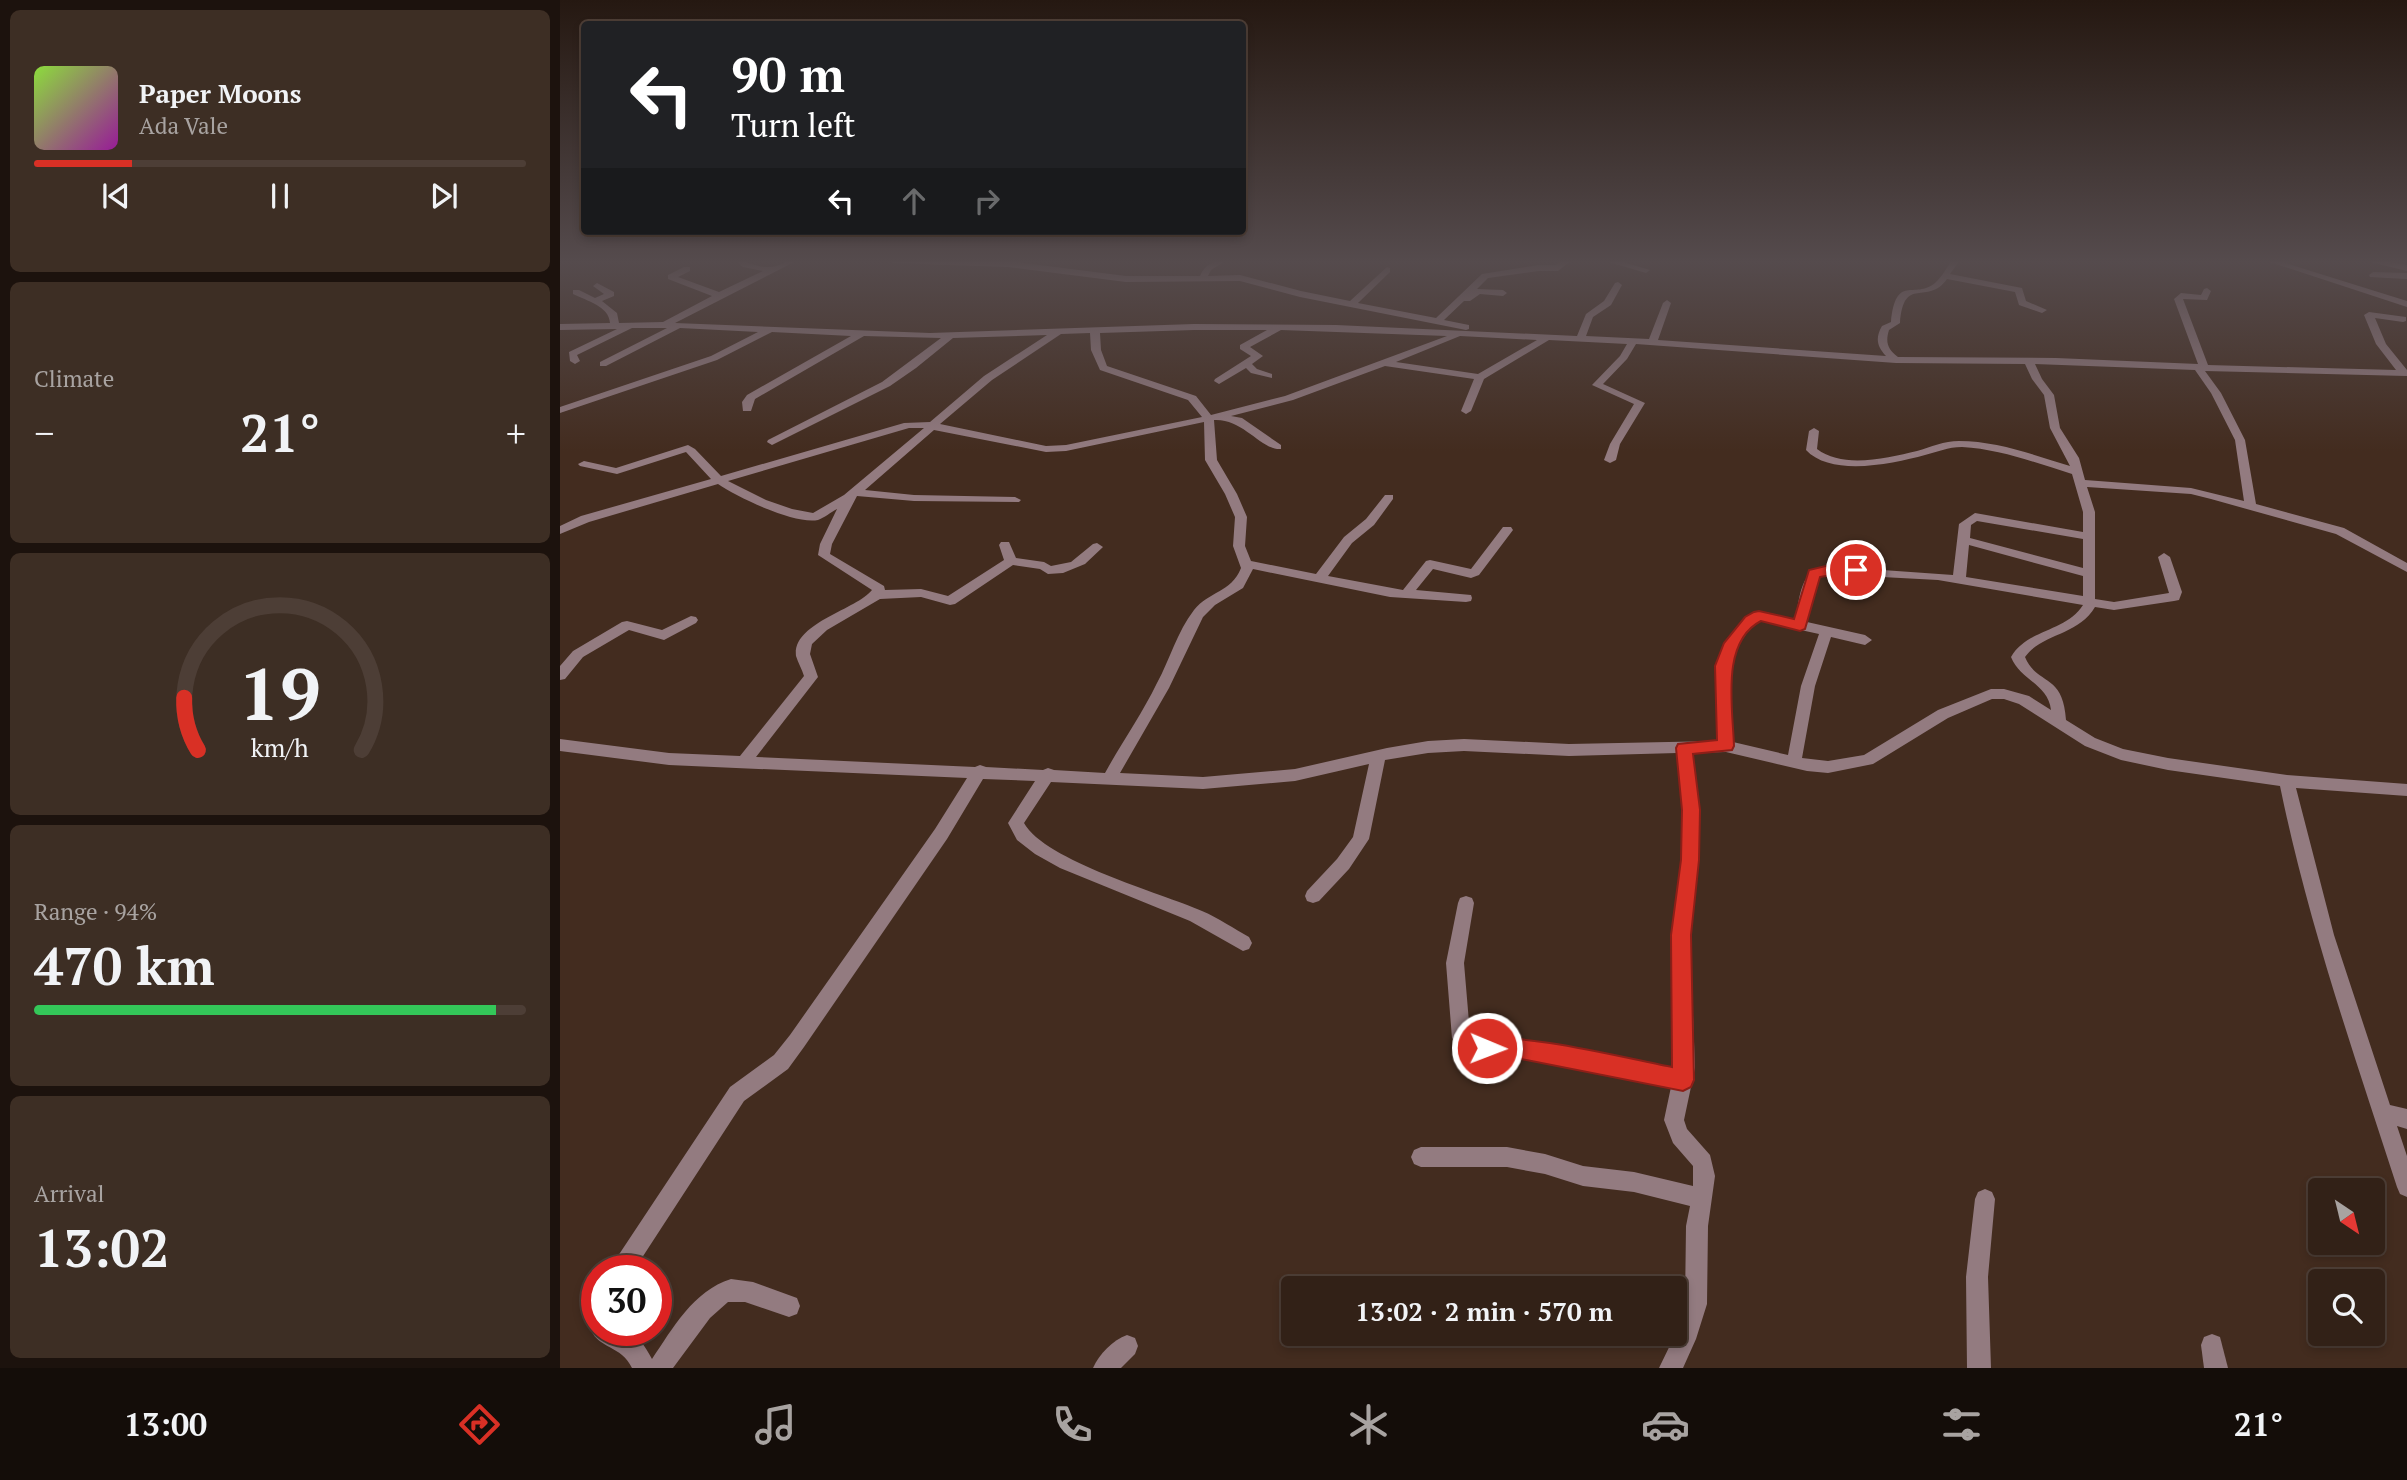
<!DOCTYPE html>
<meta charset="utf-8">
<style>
body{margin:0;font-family:"PT Serif",serif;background:#3d2e24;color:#f1f3f6;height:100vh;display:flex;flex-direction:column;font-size:26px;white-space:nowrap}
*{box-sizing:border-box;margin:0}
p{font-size:23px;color:#a8a3a1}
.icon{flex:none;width:38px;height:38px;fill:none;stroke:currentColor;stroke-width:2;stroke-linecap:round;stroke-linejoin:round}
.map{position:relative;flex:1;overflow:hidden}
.sheet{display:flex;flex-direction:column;gap:10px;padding:10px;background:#1c120d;width:560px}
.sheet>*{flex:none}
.hud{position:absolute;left:21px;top:21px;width:665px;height:214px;border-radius:7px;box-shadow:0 4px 10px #0003,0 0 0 2px #4d3e36;background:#202124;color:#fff;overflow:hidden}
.needle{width:46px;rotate:145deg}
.buttons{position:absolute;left:1748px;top:1178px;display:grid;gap:14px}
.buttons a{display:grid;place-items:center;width:77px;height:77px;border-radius:7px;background:#322117;box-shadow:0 4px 10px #0003,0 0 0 2px #4d3e36;font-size:35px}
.speed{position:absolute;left:21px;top:1255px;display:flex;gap:14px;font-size:35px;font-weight:700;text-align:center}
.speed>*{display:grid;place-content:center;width:91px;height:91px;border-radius:50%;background:#322117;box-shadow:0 4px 10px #0003,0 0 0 2px #4d3e36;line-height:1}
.speed .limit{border:10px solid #d22;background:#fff;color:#111}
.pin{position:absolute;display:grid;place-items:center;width:60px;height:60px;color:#fff;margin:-30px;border:4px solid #fff;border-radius:50%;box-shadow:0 2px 7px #0007}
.me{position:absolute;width:77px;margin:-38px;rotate:91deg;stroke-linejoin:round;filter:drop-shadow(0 0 5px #0008)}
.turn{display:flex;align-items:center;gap:24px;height:147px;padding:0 35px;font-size:32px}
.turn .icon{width:91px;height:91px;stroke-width:2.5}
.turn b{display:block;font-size:49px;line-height:60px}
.lanes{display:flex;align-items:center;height:66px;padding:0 35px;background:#0003;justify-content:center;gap:35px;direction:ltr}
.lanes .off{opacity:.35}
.big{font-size:52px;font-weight:700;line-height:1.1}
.sheet .widget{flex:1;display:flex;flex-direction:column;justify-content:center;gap:10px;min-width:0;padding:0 24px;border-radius:10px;background:#3d2e24}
.sheet .dial{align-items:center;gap:0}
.dial svg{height:182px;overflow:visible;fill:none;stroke:#4d3e36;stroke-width:7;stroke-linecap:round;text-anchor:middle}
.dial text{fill:#f1f3f6;stroke:none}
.song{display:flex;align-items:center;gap:21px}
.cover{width:84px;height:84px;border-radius:10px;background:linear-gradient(135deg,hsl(90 70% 55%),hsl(300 70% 35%))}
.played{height:7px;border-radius:4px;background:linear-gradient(90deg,#d93025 20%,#4d3e36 20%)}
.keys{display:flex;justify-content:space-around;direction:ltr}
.heat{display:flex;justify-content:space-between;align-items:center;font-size:38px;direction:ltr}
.charge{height:10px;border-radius:5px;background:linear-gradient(90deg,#34c759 94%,#4d3e36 0)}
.trip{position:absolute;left:721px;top:1276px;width:406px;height:70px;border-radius:7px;background:#322117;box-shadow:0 4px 10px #0003,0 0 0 2px #4d3e36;font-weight:700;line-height:70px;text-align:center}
.menu{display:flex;height:112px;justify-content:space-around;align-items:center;background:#140d09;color:#a8a3a1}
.menu .icon{width:49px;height:49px}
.menu .active{color:#d93025}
.menu b{font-size:32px;color:#f1f3f6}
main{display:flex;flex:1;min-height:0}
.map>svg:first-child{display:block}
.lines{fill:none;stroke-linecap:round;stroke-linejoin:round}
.minor{fill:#937b80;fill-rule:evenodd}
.route{fill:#d93025;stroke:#8d1f18;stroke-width:2}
</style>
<main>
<section class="sheet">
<div class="widget">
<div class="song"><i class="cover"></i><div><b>Paper Moons</b><p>Ada Vale</p></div></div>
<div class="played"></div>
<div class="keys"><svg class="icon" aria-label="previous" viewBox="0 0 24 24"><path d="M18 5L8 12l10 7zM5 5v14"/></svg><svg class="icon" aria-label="pause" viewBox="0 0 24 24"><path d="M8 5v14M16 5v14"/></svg><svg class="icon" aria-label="next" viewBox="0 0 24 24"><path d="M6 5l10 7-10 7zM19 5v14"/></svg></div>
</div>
<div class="widget"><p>Climate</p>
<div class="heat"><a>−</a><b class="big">21°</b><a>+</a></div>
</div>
<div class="widget dial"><svg viewBox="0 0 100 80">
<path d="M14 69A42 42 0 1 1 86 69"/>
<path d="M14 69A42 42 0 0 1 8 46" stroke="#d93025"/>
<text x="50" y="56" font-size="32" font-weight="700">19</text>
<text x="50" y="72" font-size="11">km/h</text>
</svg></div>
<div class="widget"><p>Range · 94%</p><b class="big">470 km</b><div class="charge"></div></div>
<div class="widget"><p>Arrival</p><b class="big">13:02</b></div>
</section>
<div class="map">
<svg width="1847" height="1368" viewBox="0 0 1847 1368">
<rect width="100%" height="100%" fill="#432c1f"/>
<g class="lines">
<g class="minor">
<path d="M174,260C186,260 197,268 209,267C219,267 226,260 238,260L115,323L370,333L634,324L776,325L1017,336L1026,314L1044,301L1055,283L1058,282L1062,285L1051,305L1033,317L1026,336L1089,339L1103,303L1107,300L1111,303L1098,340L1326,356C1317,347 1315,338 1322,326L1331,322C1336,273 1354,300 1375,283C1382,277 1387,267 1392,260H1400L1390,274L1462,288L1466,301L1487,310L1482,313L1459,305L1455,292L1387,279C1367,307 1344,274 1340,323L1329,330C1325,343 1328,349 1338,357L1496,358L1638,364L1614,299L1621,293L1641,295L1644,289L1647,288L1651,291L1647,300L1623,299L1648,365L1836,370L1816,344L1804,315L1809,312L1846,317V321L1843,322L1815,318L1826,344L1847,370V376L1645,371L1661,393L1685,440L1696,504L1784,528L1847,563V572L1776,534L1651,499L1631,494L1527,487L1535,512V599L1554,602L1609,593L1598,557L1604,553L1610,557L1622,592L1619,600L1614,601L1554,610L1535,607C1518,636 1482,633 1465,657C1477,686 1503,672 1506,720L1535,738L1563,749L1608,758L1727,775L1847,784V796L1736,788L1774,935L1830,1105L1847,1109V1129L1837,1126L1847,1156V1197L1840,1194L1837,1187C1794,1054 1748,923 1720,786L1608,770L1561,760L1525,746L1459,704L1444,699H1432L1388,718L1313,764L1268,773L1247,771L1166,752L1132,753L1139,810L1138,861L1130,935L1135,1068L1124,1120L1127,1129L1150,1155L1155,1176L1148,1226L1147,1304L1136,1339L1123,1368H1099L1115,1335L1125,1304L1126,1226L1130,1206L1074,1192L1023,1186L985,1174L947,1167H861L854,1164L851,1157L854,1150L861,1147H947L985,1154L1023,1166L1074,1172L1133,1186V1166L1113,1143L1104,1120L1111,1087L956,1057H911L904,1054L892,1038L886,963L898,903L900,898L906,896L912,898L914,903L904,963L910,1034L915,1039H956L1115,1069L1112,935L1122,861L1123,810L1117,753L1009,756L904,751L868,753L825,760L809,839L789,869L759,901L753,903L747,901L745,896L747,891L777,859L793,837L809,764L735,781L643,789L491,782L464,823C485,861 601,893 642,911C659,918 674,929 689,937L692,943L689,949L683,951L630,921L500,868L475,854L457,840L448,823L475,781L423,779L387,839L244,1047L228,1069L184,1101L74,1270H51L54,1262L170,1087L214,1055L230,1035L375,829L407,778L109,765L0,751V739L109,753L180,756L244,676C242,669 238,663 236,656C232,623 296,610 312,590L258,555L260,544L277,509C271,512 264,518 258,520C235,525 177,497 158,484L29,522L0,534V526L21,516L151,479L126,452L57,474L20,466L18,464L24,461L56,468L128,445L135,449L161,476L344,423L370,422L424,376L487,335L393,338L356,368L330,386L212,445L207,442L208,440L322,382L381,338L304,336L195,399L191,411H183L182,402L187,395L291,336L212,332L157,360L0,413V407L151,356L198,332L120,328L46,366H40V362L107,328H72L17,355L20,361L15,364L10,361L9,352L57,329L0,330V324L50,323C49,306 27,301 13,294V290H19L35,298L44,294L33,286L37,283L54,292V296L42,301L57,313L59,323L103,322L152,296L108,279V275L124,267H130V271L118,277L159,292L203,271L183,267ZM634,330H707L680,345V349L691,356L655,379L654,381L659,384L686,368L691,373L712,378V374L697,369L692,364L703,356L690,347L721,330L887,336L725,396L651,415L636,396L547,366L541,350L540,333ZM530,333L531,350L540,370L628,400L642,417L506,445L486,446L380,424L432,380L501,334ZM900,336L977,340L918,374L836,362ZM989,340L1067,344L1060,356L1032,385L1074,404L1050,444L1044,460L1050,463L1056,460L1060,444L1085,403L1043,384L1067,359L1076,344L1336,363L1465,364L1472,379L1484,395L1490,428L1510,466C1474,455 1437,441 1399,441C1384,441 1371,447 1357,451C1327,458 1283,469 1257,449L1259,431L1254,428L1249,431L1246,450C1271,477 1332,464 1365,455C1377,452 1388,447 1402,447C1440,449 1476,463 1512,474L1523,512V532L1415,513L1399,524L1393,575L1266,566C1240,569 1240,598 1235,620C1224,617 1208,611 1197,612C1187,613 1182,622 1176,629C1150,666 1156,698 1158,741L1009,744L904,739L868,741L827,748L735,769L643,777L560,773L609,688L643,617L655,605L683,588L693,569L830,597L906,602L911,601L912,598L911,595L856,590L873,569L911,578L919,575L953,530L951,527H943L911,569L870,560L866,561L843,590L768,576L792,543L814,525L833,499V495H825L806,519L784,537L756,574L691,561L685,546L687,517L677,494L657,460L654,420C683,418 702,451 721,449V445L682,418L671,416L733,400L825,366L914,379L901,411L906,414L911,411L924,379ZM1475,364L1635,370L1651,393L1675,440L1684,501L1631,488L1525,480L1519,458L1500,428L1494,395L1482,379ZM644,422L645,460L665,494L675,517L673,546L681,568C671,593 649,591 634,610C617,632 610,659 597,683C582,714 562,742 545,773L494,770L488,768L483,770L426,767L420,765L415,767L196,757L258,677L250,654L252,644L267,630L320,599L361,597L390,605L395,604L453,565L480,569L488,574L503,573L525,564L543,547L537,543L533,544L511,562L491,566L484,562L456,558L449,542H441L439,545L444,560L388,596L361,589L325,590L324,586L270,554L272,544L297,496L354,501L459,502L461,500L455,497L354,495L305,490L374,430L486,452L506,451ZM349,428H364L284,495L253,513L232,509L206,500L168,481ZM1417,521L1523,539V568L1410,538L1411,525ZM1409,545L1523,576V596L1406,577ZM1266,574L1378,580L1523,605C1506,632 1467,629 1451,657C1460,680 1488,684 1491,710L1469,696L1444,689H1431L1378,710L1304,755L1268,761L1242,758L1255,686L1271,637L1305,645L1312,640L1305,635L1247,622L1258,578ZM1200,621L1259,634L1241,686L1228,755L1173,742C1170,702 1161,648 1200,621Z"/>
<path d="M329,260L448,261L566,276H640C645,264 654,260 667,260L651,270L648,276L680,275L741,291L790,301L827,267L830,268V272L798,303L876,318L922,274L979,265H996L1003,260H1012L998,271H979L928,278L917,289L943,290L947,293L943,296L920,294L910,301H904L884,320L909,325V329L906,330L740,297L680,281L566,282L448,267L333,263Z"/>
<polygon points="1042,260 1056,260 1090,270 1086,273"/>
<polygon points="1704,260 1716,260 1847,301 1847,307"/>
<polygon points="1802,260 1819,260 1847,265 1847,271"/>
<polygon points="1813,272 1847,273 1847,279 1810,277 1809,275"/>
<polygon points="131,616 136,617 138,620 136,623 104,640 69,630 23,657 5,679 0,680 0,666 13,651 62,622 67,621 102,630"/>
<polygon points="1425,1189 1432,1192 1435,1199 1428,1277 1431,1368 1407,1368 1406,1277 1415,1199 1418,1192"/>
<path d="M171,1279L193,1282L237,1298L240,1306L237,1314L229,1317L185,1302H168L150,1318L113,1368H72C61,1345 39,1349 31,1330L37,1321V1330C67,1330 77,1330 92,1359C113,1328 133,1291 171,1279Z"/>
<polygon points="1652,1334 1660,1337 1668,1368 1644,1368 1641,1345 1644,1337"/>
<path d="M567,1335L575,1338L578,1346L575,1354L561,1368H533C539,1354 553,1340 567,1335Z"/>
</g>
</g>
<linearGradient id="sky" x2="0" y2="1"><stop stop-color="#251811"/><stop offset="0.58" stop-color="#554b4d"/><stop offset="1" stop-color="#554b4d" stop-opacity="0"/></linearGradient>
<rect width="1847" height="451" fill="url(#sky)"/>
<path class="route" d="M1274,564L1296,566L1303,570C1294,578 1273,574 1260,577L1245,629L1240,631L1201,621C1160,642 1173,709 1174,746L1172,750L1133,754L1140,810L1139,860L1131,935L1134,1080L1131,1087L1123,1091L956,1058L927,1059L920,1056L916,1048L920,1041C950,1029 1074,1060 1112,1067L1111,935L1121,860L1122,810L1116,748L1118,744L1157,740L1155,666L1164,643L1185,617L1194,612L1199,611L1234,619L1249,570Z"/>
</svg>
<div class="buttons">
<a><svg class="needle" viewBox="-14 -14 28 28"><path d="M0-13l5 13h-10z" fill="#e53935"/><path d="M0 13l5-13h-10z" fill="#a8a3a1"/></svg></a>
<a><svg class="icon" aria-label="search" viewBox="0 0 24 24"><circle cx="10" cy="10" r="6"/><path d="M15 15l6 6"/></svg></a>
</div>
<div class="speed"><div class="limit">30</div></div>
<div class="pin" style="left:1296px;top:570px;background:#d93025"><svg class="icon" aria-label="arrive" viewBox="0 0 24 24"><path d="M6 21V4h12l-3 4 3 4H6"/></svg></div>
<svg class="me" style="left:927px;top:1048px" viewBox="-20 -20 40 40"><circle r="17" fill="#d93025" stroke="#fff" stroke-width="3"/><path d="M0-11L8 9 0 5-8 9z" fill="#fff"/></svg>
<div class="trip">13:02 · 2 min · 570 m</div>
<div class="hud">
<div class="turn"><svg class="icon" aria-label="left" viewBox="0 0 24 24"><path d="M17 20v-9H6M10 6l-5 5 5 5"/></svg><div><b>90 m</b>Turn left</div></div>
<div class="lanes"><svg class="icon" aria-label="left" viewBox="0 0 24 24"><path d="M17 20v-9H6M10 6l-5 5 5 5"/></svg><svg class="icon off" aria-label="ahead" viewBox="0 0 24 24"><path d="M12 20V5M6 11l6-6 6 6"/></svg><svg class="icon off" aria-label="right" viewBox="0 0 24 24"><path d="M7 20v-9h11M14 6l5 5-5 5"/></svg></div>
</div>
</div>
</main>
<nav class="menu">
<b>13:00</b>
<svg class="icon active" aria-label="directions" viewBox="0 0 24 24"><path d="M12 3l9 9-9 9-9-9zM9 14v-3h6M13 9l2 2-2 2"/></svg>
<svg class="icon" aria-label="music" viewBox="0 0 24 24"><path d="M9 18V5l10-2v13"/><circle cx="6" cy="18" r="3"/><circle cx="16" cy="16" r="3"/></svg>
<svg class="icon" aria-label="phone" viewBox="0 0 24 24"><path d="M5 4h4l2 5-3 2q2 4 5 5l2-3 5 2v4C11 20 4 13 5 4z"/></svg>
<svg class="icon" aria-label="climate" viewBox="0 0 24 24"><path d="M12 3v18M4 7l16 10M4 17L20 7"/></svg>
<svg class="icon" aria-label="car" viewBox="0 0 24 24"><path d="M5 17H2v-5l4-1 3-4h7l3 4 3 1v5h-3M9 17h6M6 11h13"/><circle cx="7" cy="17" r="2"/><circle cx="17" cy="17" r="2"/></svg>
<svg class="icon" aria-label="filters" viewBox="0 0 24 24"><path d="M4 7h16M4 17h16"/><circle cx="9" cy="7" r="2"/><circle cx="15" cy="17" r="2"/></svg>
<b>21°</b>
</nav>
